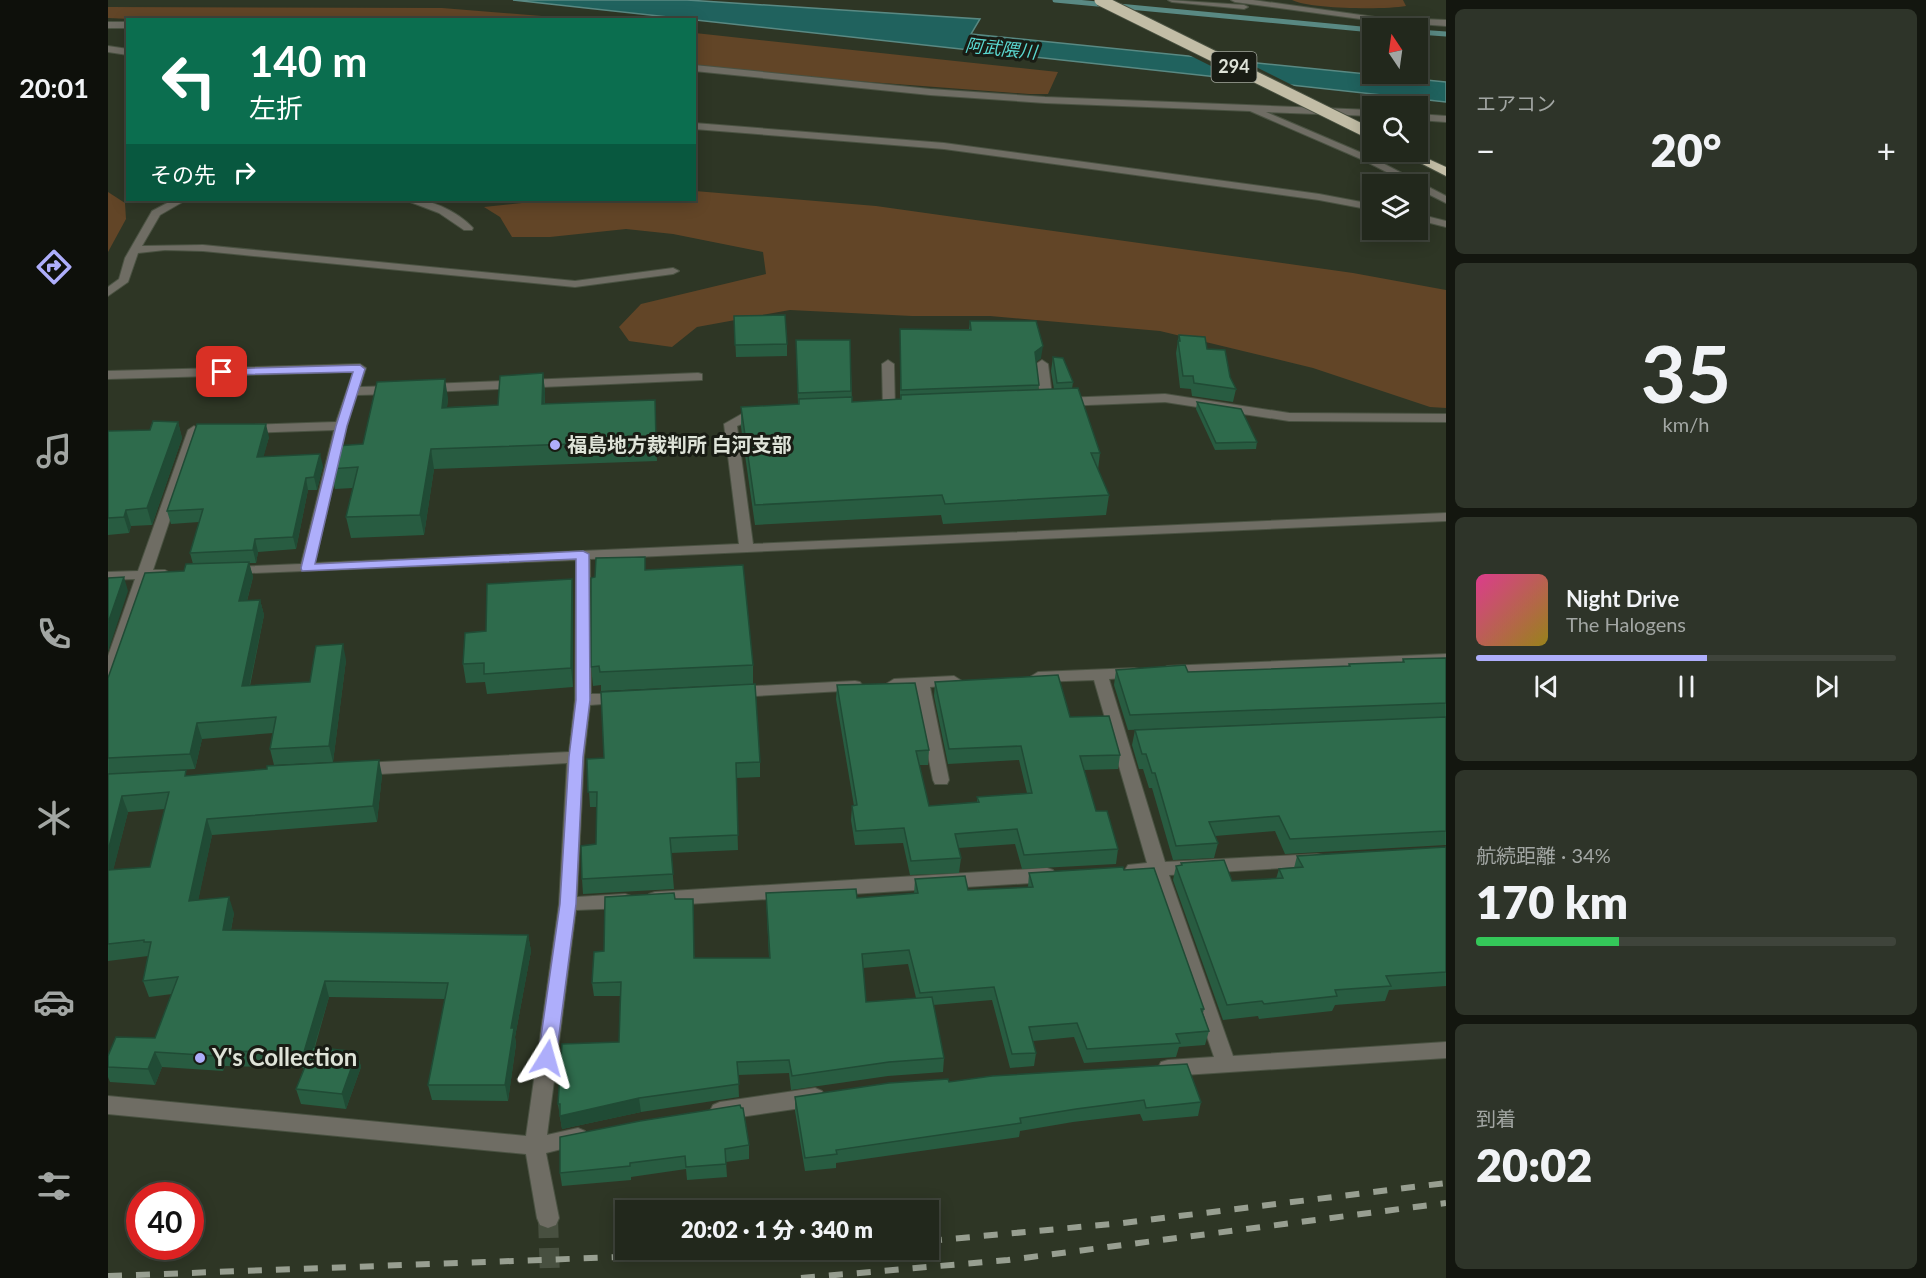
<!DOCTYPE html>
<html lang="ja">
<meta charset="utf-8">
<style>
body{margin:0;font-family:Lato,"Noto Sans JP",sans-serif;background:#2e3429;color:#f1f3f6;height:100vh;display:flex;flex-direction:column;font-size:22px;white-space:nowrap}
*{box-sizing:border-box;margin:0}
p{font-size:20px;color:#a2a6a3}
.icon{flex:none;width:33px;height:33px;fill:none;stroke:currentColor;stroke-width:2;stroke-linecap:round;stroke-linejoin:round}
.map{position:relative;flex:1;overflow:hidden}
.side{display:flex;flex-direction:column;gap:9px;padding:9px;background:#13160f;width:480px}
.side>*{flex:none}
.top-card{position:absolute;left:18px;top:18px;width:570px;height:183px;border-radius:0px;box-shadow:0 3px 15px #0003,0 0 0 2px #3f443b;background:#0b6e4f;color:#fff;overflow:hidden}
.needle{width:39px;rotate:347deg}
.buttons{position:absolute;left:1254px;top:18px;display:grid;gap:12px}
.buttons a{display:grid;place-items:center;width:66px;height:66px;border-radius:0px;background:#22281c;box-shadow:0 3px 15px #0003,0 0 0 2px #3f443b;font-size:30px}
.speed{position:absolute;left:18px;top:1182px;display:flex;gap:12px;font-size:30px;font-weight:700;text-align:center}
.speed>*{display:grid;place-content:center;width:78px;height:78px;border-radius:50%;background:#22281c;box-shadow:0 3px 15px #0003,0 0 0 2px #3f443b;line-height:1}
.speed .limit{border:9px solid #d22;background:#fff;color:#111}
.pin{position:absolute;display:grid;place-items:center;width:51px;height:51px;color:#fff;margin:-26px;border-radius:12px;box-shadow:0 3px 9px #0006}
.me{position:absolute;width:66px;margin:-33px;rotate:8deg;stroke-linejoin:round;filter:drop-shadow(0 0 4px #0008)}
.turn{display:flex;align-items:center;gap:21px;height:126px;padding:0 24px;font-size:27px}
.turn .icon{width:78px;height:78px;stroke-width:2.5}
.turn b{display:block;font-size:42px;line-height:51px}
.then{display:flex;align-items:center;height:57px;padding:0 24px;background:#0003;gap:12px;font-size:22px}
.big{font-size:45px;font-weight:800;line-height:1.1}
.side .tile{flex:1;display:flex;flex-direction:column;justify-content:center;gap:9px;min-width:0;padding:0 21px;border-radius:9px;background:#2e3429}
.side .dial{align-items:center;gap:0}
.dial b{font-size:78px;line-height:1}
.song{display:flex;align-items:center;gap:18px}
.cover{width:72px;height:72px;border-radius:9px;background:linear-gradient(135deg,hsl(330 70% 55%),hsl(50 70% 35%))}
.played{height:6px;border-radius:3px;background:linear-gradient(90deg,#aeaefb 55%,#3f443b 55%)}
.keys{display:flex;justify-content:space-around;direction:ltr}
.heat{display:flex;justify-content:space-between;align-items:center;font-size:33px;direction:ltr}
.charge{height:9px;border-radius:4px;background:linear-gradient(90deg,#34c759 34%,#3f443b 0)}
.trip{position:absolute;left:507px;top:1200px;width:324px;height:60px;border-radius:0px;background:#22281c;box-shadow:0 3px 15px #0003,0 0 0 2px #3f443b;font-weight:800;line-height:60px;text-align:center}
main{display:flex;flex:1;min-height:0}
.dock{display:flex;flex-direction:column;width:108px;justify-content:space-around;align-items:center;background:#0e100b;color:#a2a6a3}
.dock .icon{width:42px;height:42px}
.dock .current{color:#aeaefb}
.dock b{font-size:27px;color:#f1f3f6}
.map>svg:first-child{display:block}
.green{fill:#624527}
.water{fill:#20625e;stroke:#598983;stroke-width:1.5}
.pier{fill:#2e3625}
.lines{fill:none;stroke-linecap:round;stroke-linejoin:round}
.stream{stroke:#598983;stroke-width:5}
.minor-tunnel{stroke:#485040;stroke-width:20;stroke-dasharray:20 10;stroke-linecap:butt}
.minor-casing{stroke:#4a5242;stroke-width:2}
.highway-casing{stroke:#4a5242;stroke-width:2}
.minor{fill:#6f6d64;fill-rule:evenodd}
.highway{fill:#c2bda6;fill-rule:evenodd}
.rail{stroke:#989f91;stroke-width:6;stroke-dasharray:14 14;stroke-linecap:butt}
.highway-bridge-casing{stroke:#4a5242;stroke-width:13;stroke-linecap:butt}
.highway-bridge{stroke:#c2bda6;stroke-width:11}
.wall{fill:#285c41;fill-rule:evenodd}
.shaded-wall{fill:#204b35}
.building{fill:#2e6b4c;stroke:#204b35;stroke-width:1.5}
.route{fill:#aeaefb;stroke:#7171a3;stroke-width:1.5}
.poi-dot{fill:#aeaefb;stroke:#191c14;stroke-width:2}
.labels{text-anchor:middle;stroke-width:6;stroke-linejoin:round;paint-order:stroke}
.far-water-label{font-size:18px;font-style:italic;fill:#5ad8d1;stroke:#191c14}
.shield{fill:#191c14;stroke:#a3a79d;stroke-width:1.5}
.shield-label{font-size:18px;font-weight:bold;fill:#dee3d8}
.poi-label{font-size:20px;font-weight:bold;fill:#dee3d8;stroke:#191c14;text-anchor:start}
.near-poi-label{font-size:24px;font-weight:bold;fill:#dee3d8;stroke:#191c14;text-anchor:start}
</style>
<main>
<nav class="dock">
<b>20:01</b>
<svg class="icon current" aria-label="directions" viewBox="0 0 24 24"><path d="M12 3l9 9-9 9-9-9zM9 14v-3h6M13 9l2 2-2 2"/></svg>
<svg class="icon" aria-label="music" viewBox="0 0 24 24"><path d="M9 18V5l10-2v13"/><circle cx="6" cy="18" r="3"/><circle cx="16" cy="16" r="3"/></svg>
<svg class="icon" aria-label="phone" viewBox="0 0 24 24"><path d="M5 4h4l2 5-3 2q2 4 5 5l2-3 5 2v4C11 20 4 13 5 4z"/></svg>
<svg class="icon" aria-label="climate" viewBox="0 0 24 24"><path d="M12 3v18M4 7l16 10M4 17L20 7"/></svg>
<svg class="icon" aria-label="car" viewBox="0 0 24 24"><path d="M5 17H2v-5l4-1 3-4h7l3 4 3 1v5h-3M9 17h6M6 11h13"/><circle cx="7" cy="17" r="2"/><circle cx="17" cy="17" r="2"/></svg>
<svg class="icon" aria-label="filters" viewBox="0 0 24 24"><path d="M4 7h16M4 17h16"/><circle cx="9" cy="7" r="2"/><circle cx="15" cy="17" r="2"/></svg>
</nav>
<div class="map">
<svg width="1338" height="1278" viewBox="0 0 1338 1278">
<rect width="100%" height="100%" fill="#2e3625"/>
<g class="green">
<path d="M1184,0H1295L1298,6C1276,10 1202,9 1184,0Z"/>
<polygon points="0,7 334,8 471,19 22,19 0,18"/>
<polygon points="587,33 950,72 940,94 921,94 682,76 587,66"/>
<polygon points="587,191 768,206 1245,273 1338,290 1338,408 1322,407 1205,368 1052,331 882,316 804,316 682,310 589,327 564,347 521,341 511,327 533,304 658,274 655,252 565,234 518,229 442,237 404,237 392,217 376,207 442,200 586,200"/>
<polygon points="0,192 17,203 18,219 0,252"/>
</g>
<polygon class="water" points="405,0 579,0 872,19 863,34 1338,82 1338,102"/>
<polygon class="pier" points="1075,52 1128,57 1194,90 1137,83"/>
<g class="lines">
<g class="stream">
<polyline points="947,0 1264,30"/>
<polyline points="1310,32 1338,34"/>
</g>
<polyline class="minor-tunnel" points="440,1218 442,1278"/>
<g class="minor-casing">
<g id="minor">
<polygon points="1060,0 1136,5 1140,7 1136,9 1064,2"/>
<polygon points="1123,0 1145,0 1267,17 1338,20 1338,26 1267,21 1127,2"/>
<rect x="0" y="22" width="20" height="6"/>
<polygon points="0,46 20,49 20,55 0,52"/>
<polygon points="586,65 822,89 937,97 1264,110 1264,116 1158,112 1261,156 1338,196 1338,203 1310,189 1310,184 1302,184 1255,160 1142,111 937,103 822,95 586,71"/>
<polygon points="1310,114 1338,116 1338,122 1310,120"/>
<polygon points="586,123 836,143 1211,194 1264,204 1264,210 1211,200 836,149 586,129"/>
<polygon points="65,200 78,200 52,215 34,246 95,245 467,281 565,268 571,271 565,274 467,287 95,251 57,250 30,253 20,282 0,296 0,287 11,279 17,258 44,211"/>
<path d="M297,200C320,197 349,211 365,228L364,230H356L331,213Z"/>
<polygon points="1310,214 1338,221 1338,227 1310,220"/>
<polygon points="780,360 786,364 787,409 781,413 775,409 774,364"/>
<polygon points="934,360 940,364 945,403 939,407 933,403 928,364"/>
<polygon points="252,364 258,368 252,387 288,386 294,390 288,394 249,395 239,426 207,563 631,544 616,424 639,411 655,411 657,414 629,426 645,544 1338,513 1338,521 482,559 483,694 520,694 522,698 520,702 482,705 476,757 469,897 517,894 523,896 526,901 523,906 517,908 468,910 439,1135 470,1128 477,1131 480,1137 477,1143 438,1153 451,1218 448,1225 440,1228 432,1225 429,1218 418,1154 0,1114 0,1096 418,1136 451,904 459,763 255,775 249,773 247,769 249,765 255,763 461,752 467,700 468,560 118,574 116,571 118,568 123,567 193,564 226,430 138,433 132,429 138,425 228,422 245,372 0,379 0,371"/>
<polygon points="590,373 594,374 594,380 321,392 315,388 321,384"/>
<polygon points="1057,394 1181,413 1338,414 1338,422 1181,421 1057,402 954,406 948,402 954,398"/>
<polygon points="86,426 92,430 45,570 57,570 64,574 57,578 42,579 8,678 0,683 0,656 27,579 0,580 0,572 30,571 80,430"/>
<polygon points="1338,654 1338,664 1059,676 1051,671 1059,666"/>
<polygon points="1026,668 1031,669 1034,673 1031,677 1001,679 1057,862 1209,854 1215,855 1218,860 1215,865 1209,866 1061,875 1125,1056 1338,1042 1338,1058 1060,1076 1053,1074 1050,1068 1053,1062 1060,1060 1106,1057 1044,876 1020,875 1017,870 1020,865 1039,863 986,680 930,682 922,677 930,672"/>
<polygon points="846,676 854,681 851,685 822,687 841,780 839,784 827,784 825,780 806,688 786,689 778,684 786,679"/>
<polygon points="747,681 752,682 755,686 752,690 628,697 620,692 628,687"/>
<polygon points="939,868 945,870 948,875 945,880 939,882 547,906 541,904 538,899 541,894 547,892"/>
<polygon points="707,1088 714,1091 717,1097 714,1103 707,1106 612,1120 605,1117 602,1111 605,1105 612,1102"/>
</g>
</g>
<g class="highway-casing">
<polygon id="highway" points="1291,152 1305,152 1338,167 1338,176"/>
</g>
<use href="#minor" class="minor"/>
<use href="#highway" class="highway"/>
<g class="rail">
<polyline points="820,1241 1015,1223 1338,1183"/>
<polyline points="0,1276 701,1250"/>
<polyline points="693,1278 900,1260 1338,1203"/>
</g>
<g class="highway-bridge-casing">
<polyline id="highway-bridge" points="992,0 1261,133"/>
</g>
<use href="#highway-bridge" class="highway-bridge"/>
</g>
<g class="wall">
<polygon points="626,316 679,344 679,356 628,357"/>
<polygon points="862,321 933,358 928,362 931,385 930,390 946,389 943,371 945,357 965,382 964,389 992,453 990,470 1001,495 998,515 835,524 833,515 647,525 633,427 633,407 690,404 688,340 742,340 744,402 792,399 792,329 861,329"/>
<polygon points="1071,335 1099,349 1122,377 1128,389 1125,402 1084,396 1083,389 1072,388 1068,353"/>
<polygon points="435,373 437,393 437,404 547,400 549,461 326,469 316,535 243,538 238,517 245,488 227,489 222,469 255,444 340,398 339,407 390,405"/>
<polygon points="1089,402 1149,442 1148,449 1107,450 1088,409"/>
<polygon points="70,422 74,438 44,525 23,526 21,533 0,535 0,431 42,430"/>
<path d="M161,437L155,457L215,466L209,490H200L188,549L150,552L148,563H141L145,577L139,601L152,600L156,615L142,686L202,682L238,660L225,762L166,765L162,749L165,733L94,739L87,769L27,772L80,776L274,775L269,822L104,835L90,900L126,913L123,930L420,935L423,951L407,1037L408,1044L400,1101L324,1100L320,1085L337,999L221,997L207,1047L249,1052L253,1067L238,1109L193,1104L188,1089L196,1068L117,1066L115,1071L54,1067L47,1085L2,1082L0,1077V1056L47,1038L64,994L41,997L35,981L40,956L0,961V678L76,571L85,564L82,553L91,522L63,524L59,511ZM57,809L42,867L5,870L20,812Z"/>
<polygon points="538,570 645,665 645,684 493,691 493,685 485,686 483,667"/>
<polygon points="465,598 465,687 379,694 377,682 358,683 355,664 378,631"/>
<polygon points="1338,658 1338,845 1177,854 1167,831 1107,836 1110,843 1106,858 1065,860 1044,788 1041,788 1035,769 1031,769 1024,745 1027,730 1237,721 1020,730 1006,685 1008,670 1080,672 1240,666 1241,664 1294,662 1295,659"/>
<polygon points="827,682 962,717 1012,755 1010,769 976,770 988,811 1010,849 1008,864 914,869 907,844 850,848 853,858 851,873 802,875 795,843 747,845 743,820 744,806 746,806 728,699 729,685 821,750 820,765 811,765 821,806 869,802 869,797 919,793 911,760 840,764 826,696"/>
<polygon points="479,759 652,762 652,777 628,778 630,850 563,853 566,889 475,894 474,879 488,844 489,807 482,807"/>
<polygon points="1338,847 1338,986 1281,990 1277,1001 1227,1005 1224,1011 1151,1019 1150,1016 1115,1020 1065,880 1068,866 1073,865 1073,863 1124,881 1168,879 1171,869 1186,868 1189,856"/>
<path d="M1016,870L1096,1009L1095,1013L1101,1031L1097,1045L1071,1047L1068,1057L976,1063L966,1037L925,1041L928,1053L926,1066L902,1068L884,1000L825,1005L836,1058L835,1072L780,1076L683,1090L681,1073L630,1075L631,1097L533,1112L454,1129L450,1104L511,1042L512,996H486L484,983L496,951L567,899L587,958H661L658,893L749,898L806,894L807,879L860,890L920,887L921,873ZM800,964L808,998L758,1002L755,968Z"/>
<polygon points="841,1082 1093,1102 1090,1116 1035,1121 1032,1114 965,1122 912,1131 911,1137 728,1163 728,1168 697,1171 687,1111 687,1097"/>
<polygon points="641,1145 641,1159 618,1162 619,1177 579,1180 578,1169 523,1177 523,1180 454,1186 452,1173"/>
</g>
<g class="shaded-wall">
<polygon points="935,346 933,358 926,364 927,352"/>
<polygon points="435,373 437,393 436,423 434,404"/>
<polygon points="337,379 340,398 337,427 334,408"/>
<polygon points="70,422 74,438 44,525 39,508"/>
<polygon points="158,424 161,437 152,470 149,457"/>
<polygon points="323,449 326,469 316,535 312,515"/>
<polygon points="212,454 215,466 209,490 206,477"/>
<polygon points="198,478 200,490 188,549 185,537"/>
<polygon points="18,510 23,526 21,533 16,517"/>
<polygon points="147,539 150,552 148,563 145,550"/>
<polygon points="141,562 145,577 135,616 131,601"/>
<polygon points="16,577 20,591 0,652 0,623"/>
<polygon points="464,579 465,598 465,687 463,668"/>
<polygon points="152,600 156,615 138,702 134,686"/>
<polygon points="235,644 238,660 225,762 221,746"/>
<polygon points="89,723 94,739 87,769 82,754"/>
<polygon points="271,760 274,775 269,822 265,806"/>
<polygon points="14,796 20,812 1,887 0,884 0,851"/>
<polygon points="99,819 104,835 87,916 81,901"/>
<polygon points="121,897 126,913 120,946 115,930"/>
<polygon points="420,935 423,951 407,1037 408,1044 400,1101 397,1085 403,1028"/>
<polygon points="217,981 221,997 200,1068 196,1052"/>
<polygon points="111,1051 117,1066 115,1071 109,1056"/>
<polygon points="47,1052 54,1067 47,1085 40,1069"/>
<polygon points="249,1052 253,1067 238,1109 234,1094"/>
<polygon points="531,1098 533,1112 454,1129 452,1116"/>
</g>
<g class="building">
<polygon points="677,315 679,344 627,345 626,316"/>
<polygon points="862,321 928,321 935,346 927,352 931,385 793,390 792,329 863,330"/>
<polygon points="1071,335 1097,337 1099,349 1117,350 1122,377 1128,389 1086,383 1085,376 1075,376 1070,341 1072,341"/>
<polygon points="688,340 742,340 743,391 690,393"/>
<polygon points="945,357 955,358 965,382 949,383"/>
<polygon points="435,373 434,404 547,400 548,441 323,449 312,515 238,517 250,467 222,469 228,446 255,444 269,382 337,379 334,408 390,405 392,376"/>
<polygon points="970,388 992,453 983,453 1001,495 837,504 834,495 647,505 633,407 691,404 691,399 744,397 744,402 793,399 793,395"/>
<polygon points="1089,402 1133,409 1149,442 1108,443"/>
<polygon points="45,421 70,422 39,508 18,510 16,517 0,518 0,431 42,430"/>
<polygon points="89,424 158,424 149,457 212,454 206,477 198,478 185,537 147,539 145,550 82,553 95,509 59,511"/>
<polygon points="537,557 537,570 635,565 645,665 492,672 491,666 483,667 483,578 487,577 488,558"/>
<polygon points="141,562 131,601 152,600 134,686 202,682 208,646 235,644 221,746 162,749 168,717 89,723 82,754 0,758 0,678 37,573 76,571 78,564"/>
<polygon points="16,577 0,623 0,578"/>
<polygon points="464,579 463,668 376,674 376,663 355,664 357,633 378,631 379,584"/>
<polygon points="1338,658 1338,703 1022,715 1008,670 1077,665 1080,672 1242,666 1241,664 1296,662 1295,659"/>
<polygon points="950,675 962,717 1001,716 1012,755 972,756 988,811 999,811 1010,849 916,855 909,829 847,834 853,858 803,861 796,828 748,831 744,806 749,805 729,685 807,683 821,750 808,751 821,806 871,802 869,797 924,793 913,746 841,749 827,682"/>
<polygon points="647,684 652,762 628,763 630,835 562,838 565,874 474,879 473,846 488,844 489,792 480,792 479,759 496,758 493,692"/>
<polygon points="1338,717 1338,831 1182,839 1171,816 1101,822 1110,843 1068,846 1047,773 1044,773 1038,754 1034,754 1027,730"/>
<polygon points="271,760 265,806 99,819 81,901 121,897 115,930 420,935 403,1028 406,1028 397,1085 320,1085 340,983 217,981 196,1052 111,1051 109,1056 47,1052 40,1069 0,1067 0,1056 8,1037 47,1038 70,977 35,981 43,942 36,942 36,940 0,944 0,870 42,867 61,792 14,796 0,851 0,774 78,770 77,776 159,769 159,766"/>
<polygon points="1338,847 1338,972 1278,976 1283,986 1227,990 1229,996 1156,1004 1154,1001 1119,1005 1068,866 1074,865 1073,863 1116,860 1124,881 1175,878 1171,869 1195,867 1189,856"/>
<polygon points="1015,867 1016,870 1046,868 1096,1009 1093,1009 1101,1031 1068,1034 1072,1043 979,1049 969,1023 921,1027 928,1053 904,1054 886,987 812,993 801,950 754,954 758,1002 824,997 836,1058 781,1062 684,1076 681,1060 629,1062 631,1084 531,1098 452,1116 452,1104 450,1104 454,1044 511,1042 513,982 484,983 486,952 496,951 497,897 566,893 567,899 585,899 586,958 662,958 658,893 748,889 749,898 810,893 807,879 857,876 860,890 925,887 921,873"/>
<polygon points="205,1047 249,1052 234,1094 188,1089"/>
<polygon points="1079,1064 1093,1102 1038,1108 1036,1100 968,1109 912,1118 913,1123 728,1150 729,1154 697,1158 687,1097 781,1083 840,1079 841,1082 884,1076"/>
<polygon points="632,1105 633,1108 635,1108 641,1145 617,1149 618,1164 578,1167 577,1156 522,1163 522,1166 452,1173 452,1137 532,1121"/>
</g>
<polygon class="route" points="252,365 257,369 239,426 207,564 475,551 481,554 482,700 475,757 468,904 448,1058 446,1063 439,1066 433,1063 430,1058 452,904 461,757 468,700 468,559 194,571 193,568 228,426 245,372 114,375 109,372 114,369"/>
<g class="poi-dot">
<circle cx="447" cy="445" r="6"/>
<circle cx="92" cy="1058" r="6"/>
</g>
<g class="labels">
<g class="far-water-label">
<text transform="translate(893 49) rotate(6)" y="6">阿武隈川</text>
</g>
<rect class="shield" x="1103.5" y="52" width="45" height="30" rx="4.5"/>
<g class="shield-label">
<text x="1126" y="73">294</text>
</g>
<g class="poi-label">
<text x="459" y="452">福島地方裁判所 白河支部</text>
</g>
<g class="near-poi-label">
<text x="104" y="1066">Y's Collection</text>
</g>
</g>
</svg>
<div class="buttons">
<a><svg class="needle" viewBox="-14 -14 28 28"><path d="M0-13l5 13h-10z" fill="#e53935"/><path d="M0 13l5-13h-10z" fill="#a2a6a3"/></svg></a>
<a><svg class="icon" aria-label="search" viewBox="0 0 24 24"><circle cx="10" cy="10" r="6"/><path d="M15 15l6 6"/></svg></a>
<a><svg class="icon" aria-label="layers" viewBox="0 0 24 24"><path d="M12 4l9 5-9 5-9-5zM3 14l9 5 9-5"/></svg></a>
</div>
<div class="speed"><div class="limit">40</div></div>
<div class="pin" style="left:114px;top:372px;background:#d93025"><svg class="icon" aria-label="arrive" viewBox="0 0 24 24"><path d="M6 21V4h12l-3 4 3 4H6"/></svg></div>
<svg class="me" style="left:439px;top:1058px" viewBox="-20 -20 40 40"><path d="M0-17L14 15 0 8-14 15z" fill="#aeaefb" stroke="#fff" stroke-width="4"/></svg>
<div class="trip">20:02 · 1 分 · 340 m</div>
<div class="top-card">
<div class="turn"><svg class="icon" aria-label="left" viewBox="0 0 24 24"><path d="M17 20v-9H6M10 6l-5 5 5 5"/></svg><div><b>140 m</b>左折</div></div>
<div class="then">その先<svg class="icon" aria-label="right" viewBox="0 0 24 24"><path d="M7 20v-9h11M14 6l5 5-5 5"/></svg></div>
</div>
</div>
<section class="side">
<div class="tile"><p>エアコン</p>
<div class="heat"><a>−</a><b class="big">20°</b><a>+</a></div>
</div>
<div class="tile dial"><b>35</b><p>km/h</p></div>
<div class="tile">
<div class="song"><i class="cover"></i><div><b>Night Drive</b><p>The Halogens</p></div></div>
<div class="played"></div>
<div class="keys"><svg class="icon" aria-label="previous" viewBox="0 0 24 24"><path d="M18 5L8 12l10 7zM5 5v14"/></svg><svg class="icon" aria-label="pause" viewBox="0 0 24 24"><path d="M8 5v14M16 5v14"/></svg><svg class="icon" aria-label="next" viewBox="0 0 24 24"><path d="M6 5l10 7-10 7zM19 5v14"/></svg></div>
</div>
<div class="tile"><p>航続距離 · 34%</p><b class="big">170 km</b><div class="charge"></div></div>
<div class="tile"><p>到着</p><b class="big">20:02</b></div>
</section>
</main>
